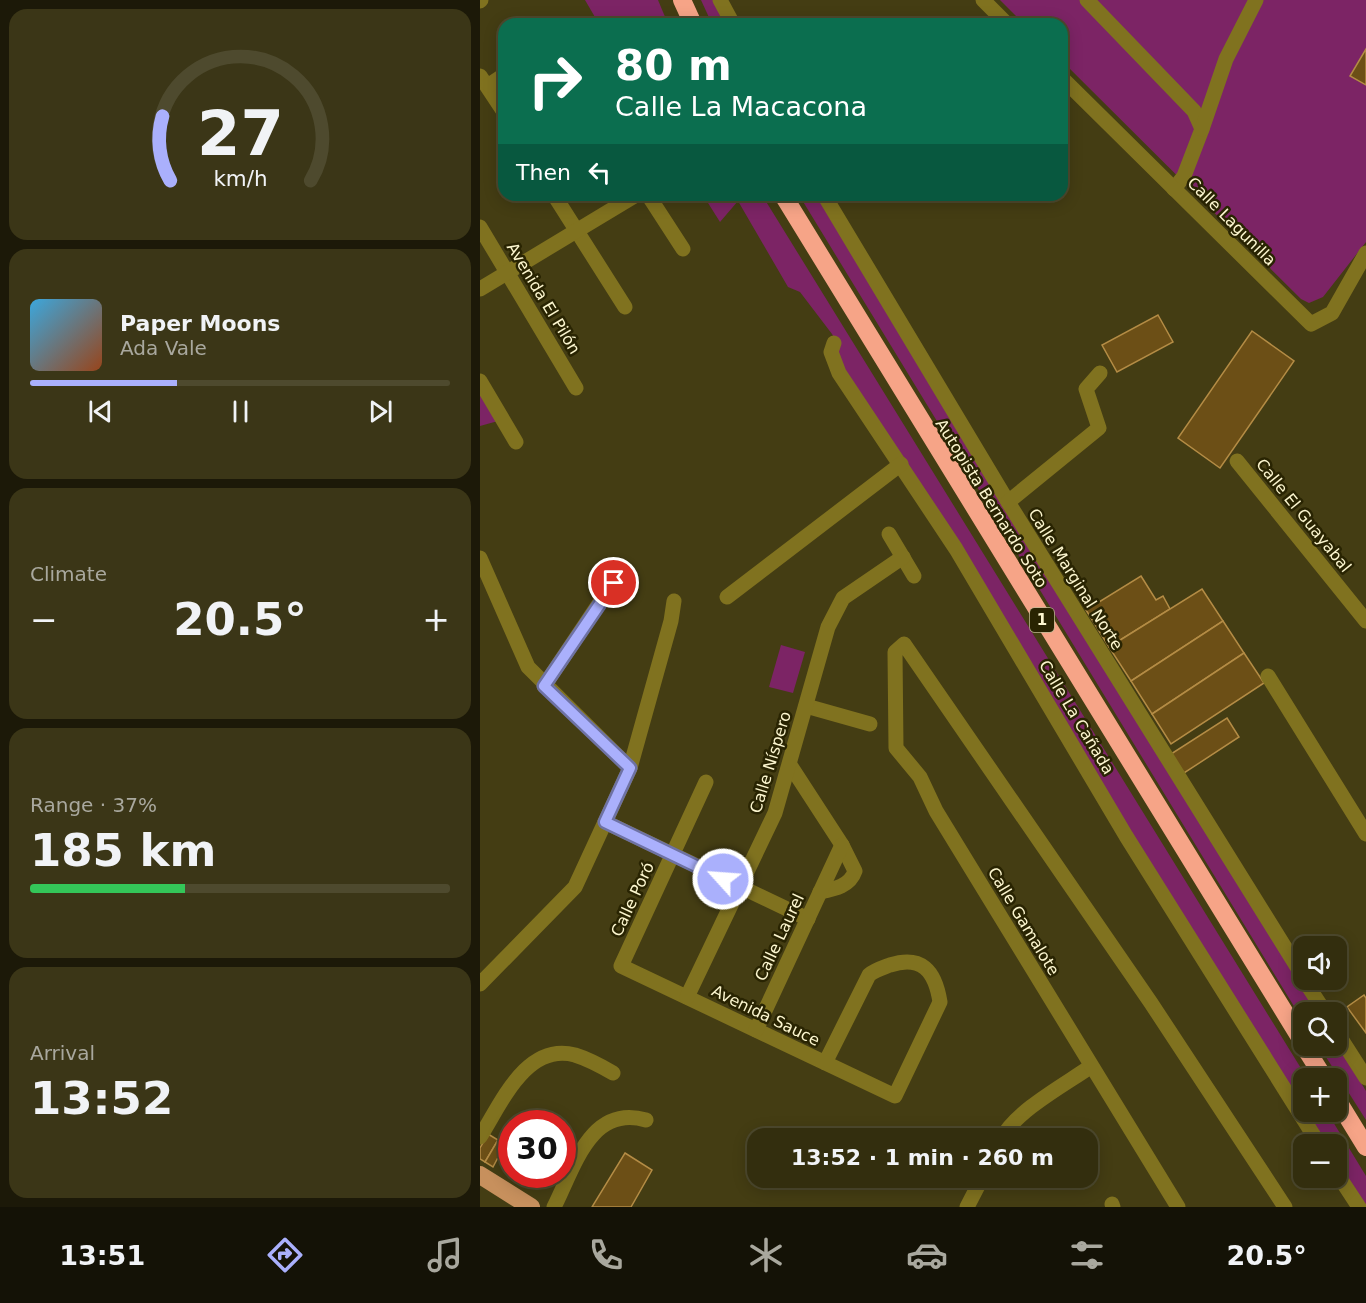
<!DOCTYPE html>
<meta charset="utf-8">
<style>
body{margin:0;font-family:"DejaVu Sans",sans-serif;background:#3b3617;color:#f1f3f6;height:100vh;display:flex;flex-direction:column;font-size:22px;white-space:nowrap}
*{box-sizing:border-box;margin:0}
p{font-size:20px;color:#a9a89e}
.icon{flex:none;width:33px;height:33px;fill:none;stroke:currentColor;stroke-width:2;stroke-linecap:round;stroke-linejoin:round}
.map{position:relative;flex:1;overflow:hidden}
.drawer{display:flex;flex-direction:column;gap:9px;padding:9px;background:#1c1908;width:480px}
.drawer>*{flex:none}
.hud{position:absolute;left:18px;top:18px;width:570px;height:183px;border-radius:18px;box-shadow:0 3px 15px #0003,0 0 0 2px #4e4a2e;background:#0b6e4f;color:#fff;overflow:hidden}
.fabs{position:absolute;left:813px;top:936px;display:grid;gap:12px}
.fabs a{display:grid;place-items:center;width:54px;height:54px;border-radius:12px;background:#332e0e;box-shadow:0 3px 15px #0003,0 0 0 2px #4e4a2e;font-size:30px}
.speed{position:absolute;left:18px;top:1110px;display:flex;gap:12px;font-size:30px;font-weight:700;text-align:center}
.speed>*{display:grid;place-content:center;width:78px;height:78px;border-radius:50%;background:#332e0e;box-shadow:0 3px 15px #0003,0 0 0 2px #4e4a2e;line-height:1}
.speed .limit{border:9px solid #d22;background:#fff;color:#111}
.pin{position:absolute;display:grid;place-items:center;width:51px;height:51px;color:#fff;margin:-26px;border:3px solid #fff;border-radius:50%;box-shadow:0 2px 6px #0007}
.me{position:absolute;width:66px;margin:-33px;rotate:296deg;stroke-linejoin:round;filter:drop-shadow(0 0 4px #0008)}
.turn{display:flex;align-items:center;gap:21px;height:126px;padding:0 18px;font-size:27px}
.turn .icon{width:78px;height:78px;stroke-width:2.5}
.turn b{display:block;font-size:42px;line-height:51px}
.then{display:flex;align-items:center;height:57px;padding:0 18px;background:#0003;gap:12px;font-size:22px}
.big{font-size:45px;font-weight:700;line-height:1.1}
.drawer .tile{flex:1;display:flex;flex-direction:column;justify-content:center;gap:9px;min-width:0;padding:0 21px;border-radius:18px;background:#3b3617}
.drawer .dial{align-items:center;gap:0}
.dial svg{height:156px;overflow:visible;fill:none;stroke:#4e4a2e;stroke-width:7;stroke-linecap:round;text-anchor:middle}
.dial text{fill:#f1f3f6;stroke:none}
.song{display:flex;align-items:center;gap:18px}
.cover{width:72px;height:72px;border-radius:9px;background:linear-gradient(135deg,hsl(200 70% 55%),hsl(20 70% 35%))}
.played{height:6px;border-radius:3px;background:linear-gradient(90deg,#aab0fc 35%,#4e4a2e 35%)}
.keys{display:flex;justify-content:space-around;direction:ltr}
.heat{display:flex;justify-content:space-between;align-items:center;font-size:33px;direction:ltr}
.charge{height:9px;border-radius:4px;background:linear-gradient(90deg,#34c759 37%,#4e4a2e 0)}
.trip{position:absolute;left:267px;top:1128px;width:351px;height:60px;border-radius:18px;background:#332e0e;box-shadow:0 3px 15px #0003,0 0 0 2px #4e4a2e;font-weight:700;line-height:60px;text-align:center}
.dock{display:flex;height:96px;justify-content:space-around;align-items:center;background:#141206;color:#a9a89e}
.dock .icon{width:42px;height:42px}
.dock .active{color:#aab0fc}
.dock b{font-size:27px;color:#f1f3f6}
main{display:flex;flex:1;min-height:0}
.map>svg:first-child{display:block}
.green{fill:#7c2465}
.building{fill:#6c4f16;stroke:#b48c45;stroke-width:1.5}
.lines{fill:none;stroke-linecap:round;stroke-linejoin:round}
.minor{stroke:#80721f;stroke-width:15}
.major{stroke:#c7905d;stroke-width:18}
.highway{stroke:#f6a487;stroke-width:18}
.route-casing{stroke:#6e72a4;stroke-width:15}
.route{stroke:#aab0fc;stroke-width:10}
.labels{text-anchor:middle;stroke-width:5;stroke-linejoin:round;paint-order:stroke}
.shield{fill:#292402;stroke:#bdb792;stroke-width:1.5}
.shield-label{font-size:15px;font-weight:bold;fill:#fcf6cf}
.street-label{font-size:16px;fill:#fcf6cf;stroke:#292402}
</style>
<main>
<section class="drawer">
<div class="tile dial"><svg viewBox="0 0 100 80">
<path d="M14 69A42 42 0 1 1 86 69"/>
<path d="M14 69A42 42 0 0 1 10 36" stroke="#aab0fc"/>
<text x="50" y="56" font-size="32" font-weight="700">27</text>
<text x="50" y="72" font-size="11">km/h</text>
</svg></div>
<div class="tile">
<div class="song"><i class="cover"></i><div><b>Paper Moons</b><p>Ada Vale</p></div></div>
<div class="played"></div>
<div class="keys"><svg class="icon" aria-label="previous" viewBox="0 0 24 24"><path d="M18 5L8 12l10 7zM5 5v14"/></svg><svg class="icon" aria-label="pause" viewBox="0 0 24 24"><path d="M8 5v14M16 5v14"/></svg><svg class="icon" aria-label="next" viewBox="0 0 24 24"><path d="M6 5l10 7-10 7zM19 5v14"/></svg></div>
</div>
<div class="tile"><p>Climate</p>
<div class="heat"><a>−</a><b class="big">20.5°</b><a>+</a></div>
</div>
<div class="tile"><p>Range · 37%</p><b class="big">185 km</b><div class="charge"></div></div>
<div class="tile"><p>Arrival</p><b class="big">13:52</b></div>
</section>
<div class="map">
<svg width="886" height="1207" viewBox="0 0 886 1207">
<rect width="100%" height="100%" fill="#443d13"/>
<g class="green">
<polygon points="105,0 178,0 188,24 119,24"/>
<polygon points="221,0 235,0 247,24 232,24"/>
<polygon points="520,0 886,0 886,49 871,76 886,85 886,242 843,297 829,303 821,299 582,61 582,24 544,24"/>
<polygon points="223,195 282,195 827,1078 824,1078 823,1111 360,368 357,343 352,334 320,292 308,287 258,201 240,222"/>
<polygon points="319,195 336,195 837,1012 824,1012 823,1021"/>
<polygon points="0,389 18,421 0,426"/>
<polygon points="301,645 325,652 313,693 289,687"/>
<polygon points="857,1044 886,1091 886,1120 839,1046"/>
<polygon points="824,1112 847,1112 886,1176 886,1207 883,1207 857,1164 856,1144 844,1144"/>
</g>
<g class="building">
<polygon points="886,49 886,85 870,76"/>
<polygon points="678,315 693,342 637,372 622,345"/>
<polygon points="772,331 814,361 740,468 698,438"/>
<polygon points="661,576 676,600 683,596 690,609 629,647 606,610"/>
<polygon points="722,589 743,621 651,681 629,647"/>
<polygon points="743,621 764,653 672,714 651,681"/>
<polygon points="764,653 784,683 691,744 672,714"/>
<polygon points="747,718 759,737 704,773 691,754"/>
<polygon points="884,995 886,998 886,1033 867,1007"/>
<polygon points="8,1134 18,1140 5,1162 0,1159 0,1148"/>
<polygon points="18,1140 25,1144 13,1167 5,1162"/>
<polygon points="145,1153 172,1170 151,1207 112,1207"/>
</g>
<g class="lines">
<g class="minor">
<polyline points="240,0 253,24"/>
<polyline points="503,0 527,24"/>
<polyline points="607,0 714,111 722,129 704,176 694,189"/>
<polyline points="0,1 1,0"/>
<polyline points="0,76 24,112"/>
<polyline points="582,78 831,324 852,313 886,253"/>
<polyline points="9,85 24,75"/>
<polyline points="722,129 746,59 776,0"/>
<polyline points="74,195 145,307"/>
<polyline points="168,195 203,249"/>
<polyline points="344,195 528,502 824,978"/>
<polyline points="0,227 96,388"/>
<polyline points="0,289 156,195"/>
<polyline points="354,343 351,352 359,373 476,549 646,836 839,1144"/>
<polyline points="0,381 36,442"/>
<polyline points="757,461 886,621"/>
<polyline points="528,502 619,428 606,389 620,373"/>
<polyline points="409,534 434,576"/>
<polyline points="0,558 48,667 150,768"/>
<polyline points="247,597 421,464"/>
<polyline points="788,676 886,834"/>
<polyline points="64,686 143,568"/>
<polyline points="326,706 390,724"/>
<path d="M310,765L362,845L375,871C370,886 355,889 340,892"/>
<path d="M226,782L141,966L415,1096L460,1002C455,970 441,955 410,965C402,968 395,970 389,975L345,1063"/>
<polyline points="125,822 328,919"/>
<polyline points="824,980 845,1012"/>
<polyline points="0,984 95,887 150,768 191,621 194,601"/>
<polyline points="207,997 295,813 348,627 363,598 423,557"/>
<polyline points="276,1030 362,845"/>
<polyline points="856,1031 886,1078"/>
<path d="M0,1137C21,1104 46,1042 95,1055C108,1059 121,1066 133,1073"/>
<path d="M522,1138C536,1111 584,1085 610,1067"/>
<polyline points="856,1172 879,1207"/>
<polyline points="632,1204 633,1207"/>
<path d="M74,1207C94,1168 110,1104 166,1120"/>
<polyline points="487,1207 502,1178"/>
<polyline points="698,1207 456,811 440,777 416,748 415,652 424,644 671,1003 805,1207"/>
</g>
<polyline class="major" points="0,1175 51,1207"/>
<g class="highway">
<polyline points="202,0 213,24"/>
<polyline points="303,195 824,1044"/>
<polyline points="824,1046 844,1078"/>
<polyline points="856,1098 886,1147"/>
</g>
</g>
<g class="lines">
<g class="route-casing">
<polyline id="route" points="134,583 64,686 150,768 125,822 243,879"/>
</g>
<use href="#route" class="route"/>
</g>
<g class="labels">
<rect class="shield" x="550" y="608" width="24" height="24" rx="4.5"/>
<g class="shield-label">
<text x="562" y="625">1</text>
</g>
<g class="street-label">
<text transform="translate(752 221) rotate(45)" y="6">Calle Lagunilla</text>
<text transform="translate(64 298) rotate(59)" y="6">Avenida El Pilón</text>
<text transform="translate(512 503) rotate(58)" y="6">Autopista Bernardo Soto</text>
<text transform="translate(824 515) rotate(51)" y="6">Calle El Guayabal</text>
<text transform="translate(596 579) rotate(58)" y="6">Calle Marginal Norte</text>
<text transform="translate(597 717) rotate(59)" y="6">Calle La Cañada</text>
<text transform="translate(290 762) rotate(-73)" y="6">Calle Níspero</text>
<text transform="translate(152 899) rotate(-65)" y="6">Calle Poró</text>
<text transform="translate(544 921) rotate(59)" y="6">Calle Gamalote</text>
<text transform="translate(299 937) rotate(-65)" y="6">Calle Laurel</text>
<text transform="translate(286 1015) rotate(26)" y="6">Avenida Sauce</text>
</g>
</g>
</svg>
<div class="fabs">
<a><svg class="icon" aria-label="sound" viewBox="0 0 24 24"><path d="M4 9h4l5-4v14l-5-4H4zM17 9q2 3 0 6"/></svg></a>
<a><svg class="icon" aria-label="search" viewBox="0 0 24 24"><circle cx="10" cy="10" r="6"/><path d="M15 15l6 6"/></svg></a>
<a>+</a>
<a>−</a>
</div>
<div class="speed"><div class="limit">30</div></div>
<div class="pin" style="left:134px;top:583px;background:#d93025"><svg class="icon" aria-label="arrive" viewBox="0 0 24 24"><path d="M6 21V4h12l-3 4 3 4H6"/></svg></div>
<svg class="me" style="left:243px;top:879px" viewBox="-20 -20 40 40"><circle r="17" fill="#aab0fc" stroke="#fff" stroke-width="3"/><path d="M0-11L8 9 0 5-8 9z" fill="#fff"/></svg>
<div class="trip">13:52 · 1 min · 260 m</div>
<div class="hud">
<div class="turn"><svg class="icon" aria-label="right" viewBox="0 0 24 24"><path d="M7 20v-9h11M14 6l5 5-5 5"/></svg><div><b>80 m</b>Calle La Macacona</div></div>
<div class="then">Then<svg class="icon" aria-label="left" viewBox="0 0 24 24"><path d="M17 20v-9H6M10 6l-5 5 5 5"/></svg></div>
</div>
</div>
</main>
<nav class="dock">
<b>13:51</b>
<svg class="icon active" aria-label="directions" viewBox="0 0 24 24"><path d="M12 3l9 9-9 9-9-9zM9 14v-3h6M13 9l2 2-2 2"/></svg>
<svg class="icon" aria-label="music" viewBox="0 0 24 24"><path d="M9 18V5l10-2v13"/><circle cx="6" cy="18" r="3"/><circle cx="16" cy="16" r="3"/></svg>
<svg class="icon" aria-label="phone" viewBox="0 0 24 24"><path d="M5 4h4l2 5-3 2q2 4 5 5l2-3 5 2v4C11 20 4 13 5 4z"/></svg>
<svg class="icon" aria-label="climate" viewBox="0 0 24 24"><path d="M12 3v18M4 7l16 10M4 17L20 7"/></svg>
<svg class="icon" aria-label="car" viewBox="0 0 24 24"><path d="M5 17H2v-5l4-1 3-4h7l3 4 3 1v5h-3M9 17h6M6 11h13"/><circle cx="7" cy="17" r="2"/><circle cx="17" cy="17" r="2"/></svg>
<svg class="icon" aria-label="filters" viewBox="0 0 24 24"><path d="M4 7h16M4 17h16"/><circle cx="9" cy="7" r="2"/><circle cx="15" cy="17" r="2"/></svg>
<b>20.5°</b>
</nav>
